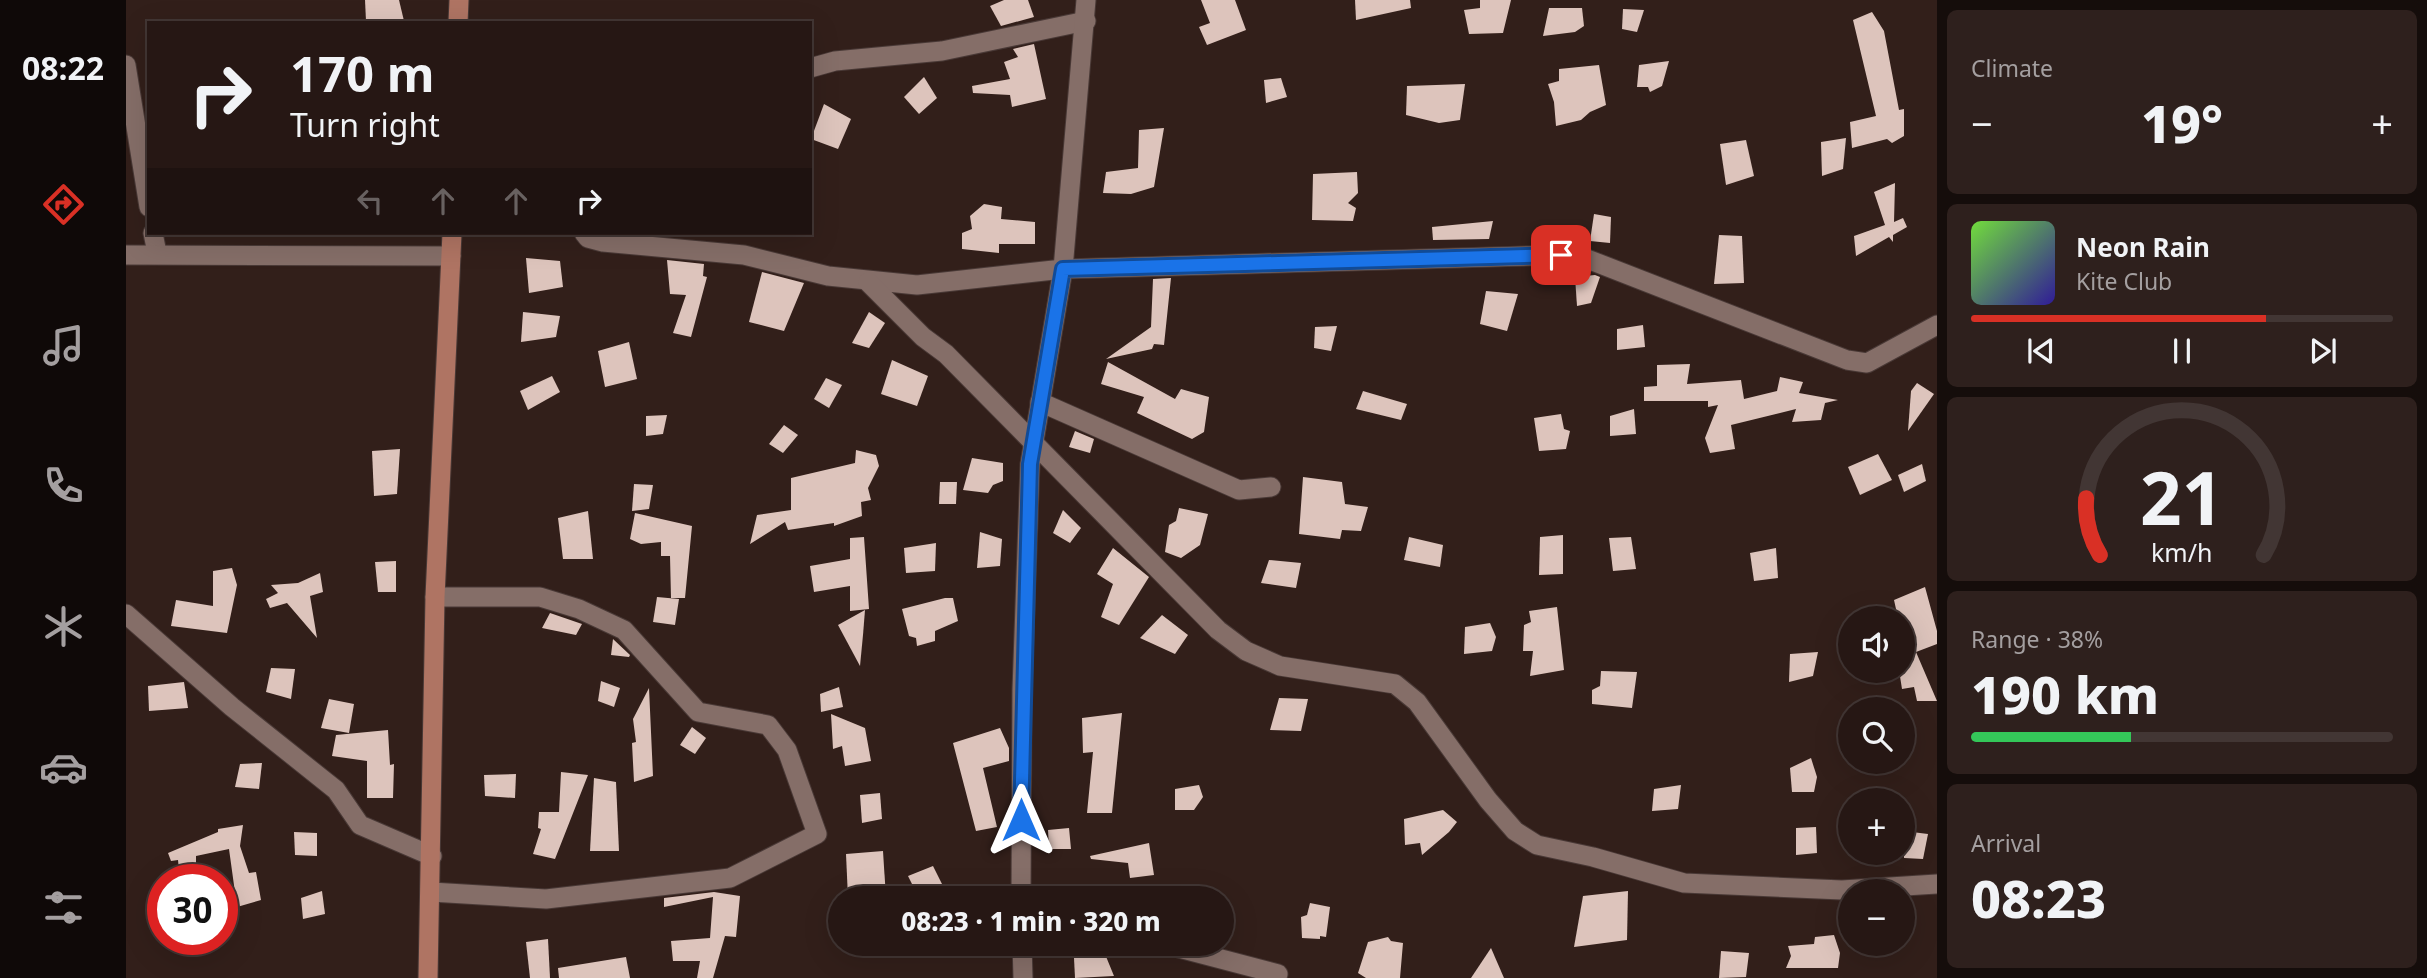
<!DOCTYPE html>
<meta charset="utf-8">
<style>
body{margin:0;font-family:"Noto Sans",sans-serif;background:#2e201d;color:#f1f3f6;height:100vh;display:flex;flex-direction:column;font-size:26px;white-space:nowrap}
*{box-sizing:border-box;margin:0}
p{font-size:23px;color:#a49fa0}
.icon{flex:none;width:38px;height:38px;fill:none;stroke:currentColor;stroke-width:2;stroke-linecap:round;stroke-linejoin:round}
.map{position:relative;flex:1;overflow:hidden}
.side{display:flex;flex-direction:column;gap:10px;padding:10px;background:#150d0b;width:490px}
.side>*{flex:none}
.hud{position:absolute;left:21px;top:21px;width:665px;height:214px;border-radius:0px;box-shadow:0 7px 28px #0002,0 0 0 2px #423634;background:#261714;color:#f1f3f6;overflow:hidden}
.fabs{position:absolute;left:1712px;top:606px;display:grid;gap:14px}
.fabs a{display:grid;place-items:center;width:77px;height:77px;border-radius:50%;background:#261714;box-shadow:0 7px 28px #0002,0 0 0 2px #423634;font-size:35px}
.speed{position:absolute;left:21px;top:864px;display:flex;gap:14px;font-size:35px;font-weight:700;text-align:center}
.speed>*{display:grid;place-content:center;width:91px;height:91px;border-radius:50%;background:#261714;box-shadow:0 7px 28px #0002,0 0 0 2px #423634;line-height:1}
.speed .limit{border:10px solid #d22;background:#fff;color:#111}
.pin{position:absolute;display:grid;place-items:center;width:60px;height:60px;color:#fff;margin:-30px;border-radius:14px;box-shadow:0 4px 10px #0006}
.me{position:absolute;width:77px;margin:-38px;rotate:0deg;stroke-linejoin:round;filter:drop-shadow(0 0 5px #0008)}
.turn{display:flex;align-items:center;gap:24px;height:147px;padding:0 28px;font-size:32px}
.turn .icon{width:91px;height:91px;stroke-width:2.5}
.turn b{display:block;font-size:49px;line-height:60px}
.lanes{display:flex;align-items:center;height:66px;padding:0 28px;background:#0003;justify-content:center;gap:35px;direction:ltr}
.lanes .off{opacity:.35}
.big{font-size:52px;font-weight:800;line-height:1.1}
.side .widget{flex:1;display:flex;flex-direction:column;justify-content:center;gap:10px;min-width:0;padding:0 24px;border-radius:10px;background:#2e201d}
.side .dial{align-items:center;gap:0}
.dial svg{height:182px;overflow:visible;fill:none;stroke:#423634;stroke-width:7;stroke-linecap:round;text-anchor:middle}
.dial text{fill:#f1f3f6;stroke:none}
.song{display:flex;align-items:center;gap:21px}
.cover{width:84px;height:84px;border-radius:10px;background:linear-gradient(135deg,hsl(100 70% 55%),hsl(250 70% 35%))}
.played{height:7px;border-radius:4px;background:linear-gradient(90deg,#d93025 70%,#423634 70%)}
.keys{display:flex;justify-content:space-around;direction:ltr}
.heat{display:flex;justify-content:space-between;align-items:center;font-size:38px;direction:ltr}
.charge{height:10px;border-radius:5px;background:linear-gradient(90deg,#34c759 38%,#423634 0)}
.trip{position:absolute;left:702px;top:886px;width:406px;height:70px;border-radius:35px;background:#261714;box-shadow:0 7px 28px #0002,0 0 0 2px #423634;font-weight:800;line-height:70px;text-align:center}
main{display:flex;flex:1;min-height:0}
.dock{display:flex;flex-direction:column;width:126px;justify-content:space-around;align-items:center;background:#0f0908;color:#a49fa0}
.dock .icon{width:49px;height:49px}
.dock .on{color:#d93025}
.dock b{font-size:32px;color:#f1f3f6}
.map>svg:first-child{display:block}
.building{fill:#ddc4bc}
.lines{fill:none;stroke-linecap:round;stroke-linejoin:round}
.minor-casing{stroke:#493936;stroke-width:21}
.primary-casing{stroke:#493936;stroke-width:21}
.minor{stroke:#856e68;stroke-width:19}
.primary{stroke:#af7463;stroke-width:19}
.route-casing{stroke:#114b97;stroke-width:18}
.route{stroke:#1a73e8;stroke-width:12}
</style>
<main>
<nav class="dock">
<b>08:22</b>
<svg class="icon on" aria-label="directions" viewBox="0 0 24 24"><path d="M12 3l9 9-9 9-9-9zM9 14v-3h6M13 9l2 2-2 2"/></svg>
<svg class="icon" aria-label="music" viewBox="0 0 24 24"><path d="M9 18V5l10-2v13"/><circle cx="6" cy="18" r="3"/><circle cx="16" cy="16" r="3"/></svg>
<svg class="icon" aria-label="phone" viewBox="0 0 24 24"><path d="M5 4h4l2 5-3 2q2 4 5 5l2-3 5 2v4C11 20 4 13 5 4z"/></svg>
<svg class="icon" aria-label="climate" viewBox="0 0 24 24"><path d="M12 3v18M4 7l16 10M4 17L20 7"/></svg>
<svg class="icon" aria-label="car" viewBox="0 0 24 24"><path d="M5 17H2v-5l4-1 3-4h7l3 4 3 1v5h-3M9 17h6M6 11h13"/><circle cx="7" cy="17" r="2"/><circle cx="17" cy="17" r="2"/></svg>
<svg class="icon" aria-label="filters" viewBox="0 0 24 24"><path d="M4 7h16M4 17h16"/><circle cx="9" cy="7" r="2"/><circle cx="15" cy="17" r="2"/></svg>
</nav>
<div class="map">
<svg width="1811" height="978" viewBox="0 0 1811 978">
<rect width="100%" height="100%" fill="#321f1a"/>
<g class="building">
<polygon points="239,0 273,0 278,21 240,21"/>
<polygon points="878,0 902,0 908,17 875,26 864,6"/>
<polygon points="1075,0 1109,0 1120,30 1081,45 1073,27 1084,23"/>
<polygon points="1229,0 1284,0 1285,8 1230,20"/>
<polygon points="1354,0 1385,0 1377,33 1343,34 1338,10 1354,8"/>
<polygon points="1423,8 1456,8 1458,26 1449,32 1417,36"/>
<polygon points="1497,9 1518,10 1511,32 1496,29"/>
<polygon points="1746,12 1758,31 1773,110 1778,109 1778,136 1766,143 1761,139 1726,148 1724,122 1750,116 1727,20"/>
<polygon points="908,44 920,99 886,107 884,95 847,93 846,86 884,79 878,62 892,57 887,49"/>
<polygon points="1543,61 1536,86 1524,92 1522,87 1511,87 1513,65"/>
<polygon points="1473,65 1480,105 1464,112 1455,120 1430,126 1428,102 1422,84 1433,81 1433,69"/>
<polygon points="798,77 811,98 793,114 778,97"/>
<polygon points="1155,78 1161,97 1140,103 1138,80"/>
<polygon points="1339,84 1334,120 1313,123 1280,115 1281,86"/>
<polygon points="698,104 725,119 712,149 685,139"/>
<polygon points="1038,128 1028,187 1005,194 977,193 980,172 1012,168 1013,130"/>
<polygon points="1720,138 1717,169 1696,176 1695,142"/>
<polygon points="1620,140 1628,176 1600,185 1594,144"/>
<polygon points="1231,172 1232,193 1222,203 1230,208 1227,221 1186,220 1187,174"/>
<polygon points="1769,183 1768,222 1777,218 1781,227 1767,235 1767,242 1763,237 1730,256 1728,236 1759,225 1748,192"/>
<polygon points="858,204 876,207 875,219 909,222 909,244 873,244 873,253 836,249 836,233 846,229 844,216"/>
<polygon points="1468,214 1485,217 1484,243 1464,241"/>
<polygon points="1367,221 1363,239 1307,240 1306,227"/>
<polygon points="1593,235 1616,236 1618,283 1588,284"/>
<polygon points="400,258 434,261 437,287 403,293"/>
<polygon points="541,260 578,264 577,276 581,277 565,337 547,333 560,295 544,294"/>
<polygon points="636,272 678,283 658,331 623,322"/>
<polygon points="1469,275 1474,277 1465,303 1451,306 1449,277"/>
<polygon points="1045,278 1038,345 1028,344 1026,349 980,359 1025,327 1027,279"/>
<polygon points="1360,291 1392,294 1381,331 1354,324"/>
<polygon points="397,312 434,316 430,337 395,342"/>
<polygon points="743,312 759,323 743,348 726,343"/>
<polygon points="1517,325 1519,347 1491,350 1491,329"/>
<polygon points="1211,326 1205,351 1188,348 1189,327"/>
<polygon points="503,342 511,379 479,387 472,351"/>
<polygon points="766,360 802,376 791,406 755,394"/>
<polygon points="982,362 1049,399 1055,389 1083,397 1078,432 1066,439 1011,413 1018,397 975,384"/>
<polygon points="1564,364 1561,384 1615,380 1618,399 1651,391 1654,377 1677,382 1673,393 1712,400 1699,403 1695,420 1666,422 1670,409 1605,425 1609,449 1584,453 1579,438 1592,405 1582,407 1582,401 1518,401 1518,387 1531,386 1531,365"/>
<polygon points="426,376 434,392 402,410 394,391"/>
<polygon points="700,378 716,385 703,408 688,399"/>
<polygon points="1791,383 1808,394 1782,431 1785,391"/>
<polygon points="1237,391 1281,404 1275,420 1230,409"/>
<polygon points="1508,409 1510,434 1484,436 1484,416"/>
<polygon points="1435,414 1438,429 1444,431 1440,449 1413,451 1408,418"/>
<polygon points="541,415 537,434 520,436 520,416"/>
<polygon points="658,425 672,435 657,453 643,444"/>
<polygon points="949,431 968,439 964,453 943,447"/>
<polygon points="274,449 271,494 248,496 246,451"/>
<polygon points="730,450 750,455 753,466 742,488 745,500 735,502 736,516 708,526 708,523 662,530 659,522 624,544 631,515 665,510 665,478 729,463"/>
<polygon points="1752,454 1766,480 1734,495 1722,467"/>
<polygon points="846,458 877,463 877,481 867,485 862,493 837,490"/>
<polygon points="1796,464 1800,481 1778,492 1772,475"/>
<polygon points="1177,477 1216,482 1219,504 1242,507 1235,531 1216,530 1214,539 1173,534"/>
<polygon points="814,482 831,482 830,504 813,504"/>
<polygon points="508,484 527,485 523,509 506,511"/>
<polygon points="1053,508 1082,514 1074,545 1055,558 1039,552 1043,525 1050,521"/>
<polygon points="937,510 955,528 944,543 927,533"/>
<polygon points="462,511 467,559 437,559 432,518"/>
<polygon points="509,513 566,526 559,598 545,598 544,556 535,556 535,542 515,544 504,539"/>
<polygon points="854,532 876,539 874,566 851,568"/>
<polygon points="1437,535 1437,574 1413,575 1414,537"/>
<polygon points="738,537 743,609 724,611 724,586 688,592 684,566 724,559 724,538"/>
<polygon points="1283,537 1317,545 1314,567 1278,560"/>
<polygon points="1505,537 1510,569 1487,571 1483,538"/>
<polygon points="810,543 809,571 780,573 778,548"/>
<polygon points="987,548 1023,577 993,625 975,617 987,584 971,574"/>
<polygon points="1650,548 1652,578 1628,581 1624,553"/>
<polygon points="1143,560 1175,563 1170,588 1135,583"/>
<polygon points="270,561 270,592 252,592 249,562"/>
<polygon points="106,568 111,585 101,633 45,626 50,600 87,606 87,571"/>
<polygon points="194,573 197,592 184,596 191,638 161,603 144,608 140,599 152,593 145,585 172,583"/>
<polygon points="1799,587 1811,631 1811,644 1790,652 1811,701 1791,701 1788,687 1776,689 1773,670 1782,663 1776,618 1772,618 1768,600"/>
<polygon points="531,597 553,599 549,625 527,622"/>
<polygon points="819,598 827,598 832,621 809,631 809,641 791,646 790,638 783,636 776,609"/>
<polygon points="1431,607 1438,670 1404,676 1407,651 1397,651 1398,625 1405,622 1403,611"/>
<polygon points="739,610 737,635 734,666 712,625"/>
<polygon points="424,613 456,624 450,635 416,628"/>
<polygon points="1036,615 1062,635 1049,654 1014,638"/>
<polygon points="1364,623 1370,637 1366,651 1338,654 1339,627"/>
<polygon points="487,639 504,655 503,657 485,655"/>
<polygon points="1692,652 1687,676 1663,682 1664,654"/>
<polygon points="145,668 169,669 165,699 140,692"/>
<polygon points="1475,671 1511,672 1506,708 1466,704 1466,690 1474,686"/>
<polygon points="475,681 494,688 488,707 472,701"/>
<polygon points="58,682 62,708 23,711 22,686"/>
<polygon points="713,687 717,707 695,712 694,694"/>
<polygon points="523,688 527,776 508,782 506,743 510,742 507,719"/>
<polygon points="1153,698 1182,699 1175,731 1144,730"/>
<polygon points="203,699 228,704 223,733 195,728"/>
<polygon points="996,713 986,813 961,813 967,752 957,753 956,718"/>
<polygon points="705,714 739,728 745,761 719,766 716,746 707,749"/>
<polygon points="566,727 580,738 569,754 554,745"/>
<polygon points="874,728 883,748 883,761 857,768 871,827 850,831 827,743"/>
<polygon points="262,730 264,765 268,764 267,798 241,798 241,761 206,756 210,735"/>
<polygon points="1685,758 1691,777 1688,792 1666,792 1664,768"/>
<polygon points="136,763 133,789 109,787 114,764"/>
<polygon points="435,772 462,775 429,859 407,854 415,829 412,828 413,812 433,812"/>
<polygon points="390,774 389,798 359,796 358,775"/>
<polygon points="468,778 490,782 493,851 464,851"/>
<polygon points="1073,785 1077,797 1068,810 1049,810 1049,789"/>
<polygon points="1555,785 1552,809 1526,811 1528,789"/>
<polygon points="754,793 756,819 736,823 734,795"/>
<polygon points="1317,810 1331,822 1323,832 1296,855 1294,843 1279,845 1278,819"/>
<polygon points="117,825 114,846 123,873 130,872 135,900 111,907 103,849 70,856 70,866 53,870 52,860 45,861 42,853 92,832 92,829"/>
<polygon points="1690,827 1691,853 1670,855 1670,828"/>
<polygon points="943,828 945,849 923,849 922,830"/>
<polygon points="1778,831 1802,834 1797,859 1778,858"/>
<polygon points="168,832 191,833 191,856 169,855"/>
<polygon points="1023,843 1028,875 1004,878 1002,863 965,859 964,856"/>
<polygon points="757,851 760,898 722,898 720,854"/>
<polygon points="807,866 823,898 793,898 782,876"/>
<polygon points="196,891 199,914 177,919 175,898"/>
<polygon points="1502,891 1501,940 1448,947 1457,896"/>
<polygon points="588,892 614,896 610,937 599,936 587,978 571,978 574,961 547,961 545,941 584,938 587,897 538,907 538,898"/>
<polygon points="1184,903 1204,907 1200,937 1194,936 1194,939 1176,938 1175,917 1181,915"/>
<polygon points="1708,935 1714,953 1712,968 1660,968 1665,956 1662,946 1688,944 1689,937"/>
<polygon points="1262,937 1265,941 1277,943 1274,978 1240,978 1232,973 1242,942"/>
<polygon points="422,939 424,978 404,978 400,942"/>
<polygon points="1365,948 1378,978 1345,978"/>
<polygon points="1595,951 1623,953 1620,977 1593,978"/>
<polygon points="979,954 988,976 949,978 948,958"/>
<polygon points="500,957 504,978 433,978 432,968"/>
</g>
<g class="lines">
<g class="minor-casing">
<g id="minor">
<polyline points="0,65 23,207"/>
<polyline points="684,68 709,61 816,51 960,21"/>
<polyline points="27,233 31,253"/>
<polyline points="458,233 462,238 477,242 618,255 702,276 791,285 937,269 1435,255 1456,257 1721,360 1741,363 1811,325"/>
<polyline points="0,255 325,256"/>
<polyline points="742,282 797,337 820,354 1092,630 1120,651 1154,666 1269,684 1291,702 1362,800 1389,831 1411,845 1467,857 1558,883 1716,890 1811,884"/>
<polyline points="914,402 1113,490 1145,487"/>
<polyline points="0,614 106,707 210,790 234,825 306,856"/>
<polyline points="305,892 420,899 604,878 691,834 661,750 642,725 572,712 498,630 453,609 414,597 309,597"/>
<polyline points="895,898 896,690 904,464 937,269 960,0"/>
<polyline points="896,943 897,978"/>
<polyline points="1034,943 1152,974"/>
</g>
</g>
<g class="primary-casing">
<g id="primary">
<polyline points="332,23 333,0"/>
<polyline points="302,978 309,597 326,233"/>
</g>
</g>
<use href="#minor" class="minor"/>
<use href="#primary" class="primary"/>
</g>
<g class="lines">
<g class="route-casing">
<polyline id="route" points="895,820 904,464 937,269 1435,255"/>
</g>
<use href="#route" class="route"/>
</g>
</svg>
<div class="fabs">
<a><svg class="icon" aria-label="sound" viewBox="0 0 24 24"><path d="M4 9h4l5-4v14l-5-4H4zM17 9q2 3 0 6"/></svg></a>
<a><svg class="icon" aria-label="search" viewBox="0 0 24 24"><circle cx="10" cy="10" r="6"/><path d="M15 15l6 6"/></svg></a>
<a>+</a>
<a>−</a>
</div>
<div class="speed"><div class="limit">30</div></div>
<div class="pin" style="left:1435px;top:255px;background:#d93025"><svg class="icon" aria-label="arrive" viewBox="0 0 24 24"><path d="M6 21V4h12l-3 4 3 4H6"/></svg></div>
<svg class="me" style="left:895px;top:820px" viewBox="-20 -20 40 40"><path d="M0-17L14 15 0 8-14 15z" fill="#1a73e8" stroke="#fff" stroke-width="4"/></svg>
<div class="trip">08:23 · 1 min · 320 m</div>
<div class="hud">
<div class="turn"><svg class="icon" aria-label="right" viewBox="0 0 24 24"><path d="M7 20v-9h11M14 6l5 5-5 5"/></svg><div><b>170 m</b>Turn right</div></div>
<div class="lanes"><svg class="icon off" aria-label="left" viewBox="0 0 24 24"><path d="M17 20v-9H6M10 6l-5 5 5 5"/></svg><svg class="icon off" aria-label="ahead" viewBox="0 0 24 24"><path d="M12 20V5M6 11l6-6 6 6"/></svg><svg class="icon off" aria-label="ahead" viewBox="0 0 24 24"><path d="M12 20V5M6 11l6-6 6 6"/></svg><svg class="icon" aria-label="right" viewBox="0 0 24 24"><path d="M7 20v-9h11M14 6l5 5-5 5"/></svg></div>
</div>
</div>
<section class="side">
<div class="widget"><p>Climate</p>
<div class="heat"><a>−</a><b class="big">19°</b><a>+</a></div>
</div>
<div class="widget">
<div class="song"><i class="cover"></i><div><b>Neon Rain</b><p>Kite Club</p></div></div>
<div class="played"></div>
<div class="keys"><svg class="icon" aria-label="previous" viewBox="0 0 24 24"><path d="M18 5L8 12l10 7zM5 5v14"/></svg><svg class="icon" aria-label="pause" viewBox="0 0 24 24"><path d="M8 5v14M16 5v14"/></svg><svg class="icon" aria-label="next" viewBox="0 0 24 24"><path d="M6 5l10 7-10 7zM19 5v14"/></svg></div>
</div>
<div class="widget dial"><svg viewBox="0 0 100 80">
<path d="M14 69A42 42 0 1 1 86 69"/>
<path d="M14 69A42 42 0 0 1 8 44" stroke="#d93025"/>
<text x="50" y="56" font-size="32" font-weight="700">21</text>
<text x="50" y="72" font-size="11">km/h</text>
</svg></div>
<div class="widget"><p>Range · 38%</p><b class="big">190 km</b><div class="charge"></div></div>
<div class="widget"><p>Arrival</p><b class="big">08:23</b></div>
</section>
</main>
